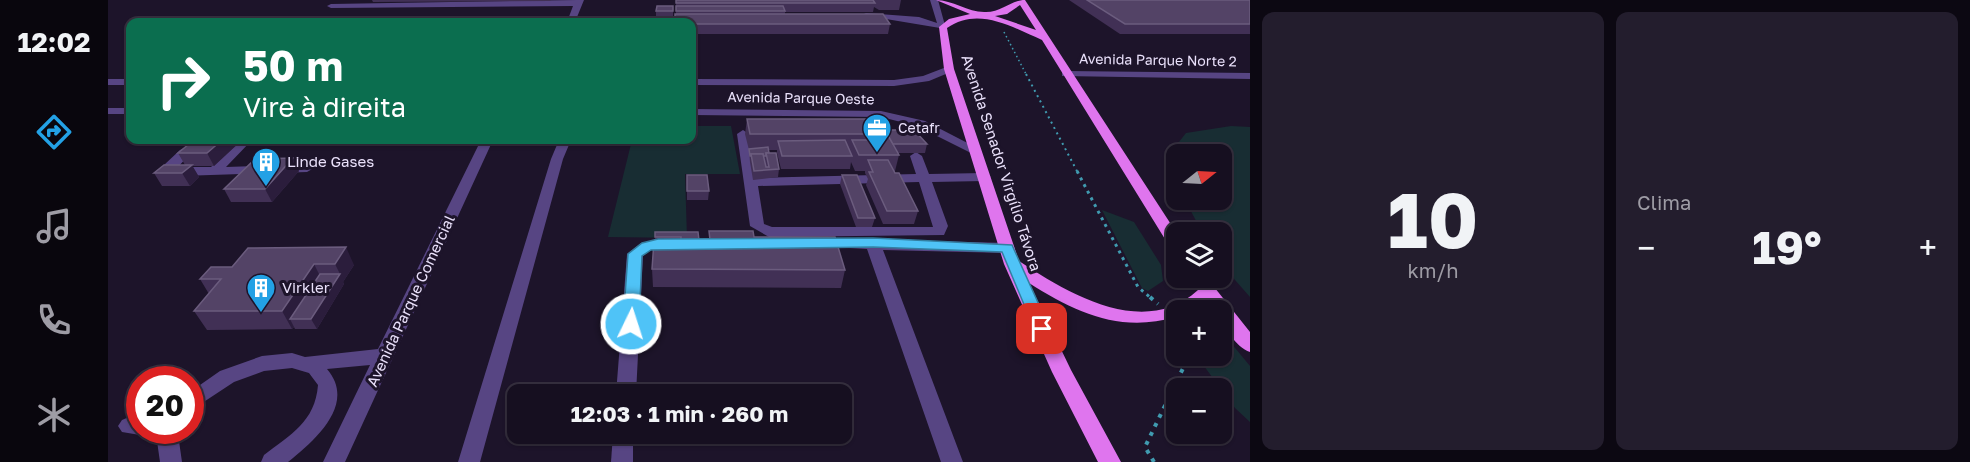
<!DOCTYPE html>
<html lang="pt">
<meta charset="utf-8">
<style>
body{margin:0;font-family:"Golos Text",sans-serif;background:#231d2d;color:#f1f3f6;height:100vh;display:flex;flex-direction:column;font-size:22px;white-space:nowrap}
*{box-sizing:border-box;margin:0}
p{font-size:20px;color:#9e9ca5}
.icon{flex:none;width:33px;height:33px;fill:none;stroke:currentColor;stroke-width:2;stroke-linecap:round;stroke-linejoin:round}
.map{position:relative;flex:1;overflow:hidden}
.panel{display:flex;flex-direction:column;gap:12px;padding:12px;background:#0c0812;width:720px}
.panel>*{flex:none}
.guide{position:absolute;left:18px;top:18px;width:570px;height:126px;border-radius:12px;box-shadow:0 2px 4px #0004,0 0 0 2px #352f3e;background:#0b6e4f;color:#fff;overflow:hidden}
.needle{width:39px;rotate:72deg}
.buttons{position:absolute;left:1058px;top:144px;display:grid;gap:12px}
.buttons a{display:grid;place-items:center;width:66px;height:66px;border-radius:12px;background:#160f20;box-shadow:0 2px 4px #0004,0 0 0 2px #352f3e;font-size:30px}
.speed{position:absolute;left:18px;top:366px;display:flex;gap:12px;font-size:30px;font-weight:700;text-align:center}
.speed>*{display:grid;place-content:center;width:78px;height:78px;border-radius:50%;background:#160f20;box-shadow:0 2px 4px #0004,0 0 0 2px #352f3e;line-height:1}
.speed .limit{border:9px solid #d22;background:#fff;color:#111}
.pin{position:absolute;display:grid;place-items:center;width:51px;height:51px;color:#fff;margin:-26px;border-radius:12px;box-shadow:0 3px 9px #0006}
.me{position:absolute;width:66px;margin:-33px;rotate:4deg;stroke-linejoin:round;filter:drop-shadow(0 0 4px #0008)}
.turn{display:flex;align-items:center;gap:21px;height:126px;padding:0 18px;font-size:27px}
.turn .icon{width:78px;height:78px;stroke-width:2.5}
.turn b{display:block;font-size:42px;line-height:51px}
.big{font-size:45px;font-weight:700;line-height:1.1}
.panel .widget{flex:1;display:flex;flex-direction:column;justify-content:center;gap:9px;min-width:0;padding:0 21px;border-radius:12px;background:#231d2d}
.panel .dial{align-items:center;gap:0}
.dial b{font-size:78px;line-height:1}
.heat{display:flex;justify-content:space-between;align-items:center;font-size:33px;direction:ltr}
.panel .tiles{flex:1;display:grid;gap:12px;grid-template-columns:repeat(2,1fr)}
.trip{position:absolute;left:399px;top:384px;width:345px;height:60px;border-radius:12px;background:#160f20;box-shadow:0 2px 4px #0004,0 0 0 2px #352f3e;font-weight:700;line-height:60px;text-align:center}
main{display:flex;flex:1;min-height:0}
.tab-bar{display:flex;flex-direction:column;width:108px;justify-content:space-around;align-items:center;background:#09060d;color:#9e9ca5}
.tab-bar .icon{width:42px;height:42px}
.tab-bar .selected{color:#23a1e5}
.tab-bar b{font-size:27px;color:#f1f3f6}
.map>svg:first-child{display:block}
.green{fill:#182d33}
.lines{fill:none;stroke-linecap:round;stroke-linejoin:round}
.path-far3{stroke:#409bb0;stroke-width:1.5;stroke-dasharray:1.5 3;stroke-linecap:butt}
.path-far2{stroke:#409bb0;stroke-width:2;stroke-dasharray:2 4;stroke-linecap:butt}
.path-far1{stroke:#409bb0;stroke-width:3;stroke-dasharray:3 4.5;stroke-linecap:butt}
.path{stroke:#409bb0;stroke-width:4;stroke-dasharray:4 6;stroke-linecap:butt}
.minor{fill:#574583;fill-rule:evenodd}
.major{fill:#df75ee;fill-rule:evenodd}
.wall{fill:#413055}
.shaded-wall{fill:#2b1d3c}
.building{fill:#534366;stroke:#6b5c7e;stroke-width:1.5}
.route{fill:#4fc3f7;stroke:#337fa1;stroke-width:1.5}
.labels{text-anchor:middle;stroke-width:6;stroke-linejoin:round;paint-order:stroke}
.far-street-label{font-size:14px;fill:#eae1fb;stroke:#1d142a}
.far-poi-label{font-size:14px;fill:#eae1fb;stroke:#1d142a;text-anchor:start}
.poi-label{font-size:15px;fill:#eae1fb;stroke:#1d142a;text-anchor:start}
.street-label{font-size:15px;fill:#eae1fb;stroke:#1d142a}
</style>
<main>
<nav class="tab-bar">
<b>12:02</b>
<svg class="icon selected" aria-label="directions" viewBox="0 0 24 24"><path d="M12 3l9 9-9 9-9-9zM9 14v-3h6M13 9l2 2-2 2"/></svg>
<svg class="icon" aria-label="music" viewBox="0 0 24 24"><path d="M9 18V5l10-2v13"/><circle cx="6" cy="18" r="3"/><circle cx="16" cy="16" r="3"/></svg>
<svg class="icon" aria-label="phone" viewBox="0 0 24 24"><path d="M5 4h4l2 5-3 2q2 4 5 5l2-3 5 2v4C11 20 4 13 5 4z"/></svg>
<svg class="icon" aria-label="climate" viewBox="0 0 24 24"><path d="M12 3v18M4 7l16 10M4 17L20 7"/></svg>
</nav>
<div class="map">
<svg width="1142" height="462" viewBox="0 0 1142 462">
<rect width="100%" height="100%" fill="#1d142a"/>
<g class="green">
<polygon points="584,126 623,126 632,174 577,174 579,238 500,237 524,140 584,140"/>
<polygon points="1123,126 1142,127 1142,297 1113,264 1113,232 1094,232 1077,200 1113,200 1113,154 1068,154 1068,183 1057,160 1078,133"/>
<polygon points="994,210 1026,222 1053,265 1055,281 1040,291 1034,288"/>
<polygon points="1113,331 1142,366 1142,422 1127,408 1096,366 1100,356 1113,356"/>
</g>
<g class="lines">
<polyline class="path-far3" points="896,32 919,76"/>
<polyline class="path-far2" points="918,74 970,173"/>
<polyline class="path-far1" points="969,171 1030,287 1044,299"/>
<g class="path">
<polyline points="1042,297 1050,304"/>
<polyline points="1046,462 1037,447 1081,356"/>
</g>
<g class="minor">
<polygon points="468,0 476,0 467,22 459,22 465,6 223,8 219,6 223,4"/>
<polygon points="822,0 830,0 838,29 754,15 758,13 811,17 829,23"/>
<polygon points="841,66 846,69 845,71 821,81 786,86 584,85 584,79 786,80 815,76"/>
<polygon points="958,71 1142,73 1142,79 954,76 954,72"/>
<rect x="0" y="79" width="22" height="6"/>
<rect x="0" y="108" width="22" height="6"/>
<polygon points="584,109 773,111 817,121 873,150 871,153 863,153 809,126 773,117 584,115"/>
<path d="M635,130L641,134L648,178L808,174L802,156L808,152L814,156L821,174L876,173L883,177L876,181L824,182L840,226L836,235L661,237L642,226L629,134ZM811,182L825,227H664L656,224L650,186Z"/>
<polygon points="93,140 107,140 80,156 70,167 103,167 132,140 144,140 118,167 199,164 206,168 199,172 73,176 54,168 56,165 72,150"/>
<path d="M373,140H385L237,462H215L262,365L219,369C249,404 207,440 180,462H153L156,455C183,434 207,422 210,385L201,373L184,368L156,371L126,382L82,411V392L112,371L154,356L184,353L197,357L270,349Z"/>
<polygon points="451,140 463,140 455,159 372,462 350,462 443,159"/>
<polygon points="566,238 571,240 574,243 571,246 542,250 535,256 528,394 508,394 519,254 533,243"/>
<polygon points="710,238 899,243 907,248 899,253 775,250 855,462 833,462 759,249 705,246 702,243 705,240"/>
<polygon points="21,417 32,417 32,430 40,430 39,432 32,435 14,432 10,426 14,420"/>
<polygon points="53,430 74,430 71,441 74,462 52,462 49,441"/>
<polygon points="505,434 525,434 525,462 503,462"/>
</g>
<path class="major" d="M828,0C845,0 861,13 878,12C894,12 903,0 917,0L1068,232V249L1060,244L934,40C904,27 870,6 839,28L846,69L911,261C961,294 1036,339 1090,290L1082,278H1099L1142,332V352C1128,348 1113,324 1113,310H1106L1099,302L1086,310H1068V317C1012,333 968,313 921,283L963,370L1013,462H990L944,372L896,264L836,69L831,27L841,19L862,14ZM912,5L928,30L887,16L899,14Z"/>
</g>
<g class="wall">
<polygon points="264,0 443,0 442,1 265,2"/>
<polygon points="568,0 793,0 791,10 771,10 766,7 765,12 677,12 677,14 782,24 780,34 584,34 584,22 568,14"/>
<polygon points="961,0 1142,0 1142,34 1012,34"/>
<polygon points="565,6 565,20 548,20 548,11"/>
<polygon points="639,119 777,130 819,144 817,153 790,153 791,155 787,171 786,171 810,211 806,224 775,224 758,185 760,179 757,173 757,171 747,171 743,162 742,169 673,169 669,153 669,150 660,150 661,153 671,169 670,177 645,180 642,162 641,150 637,134"/>
<polygon points="134,140 106,166 84,166 91,177 82,186 54,186 46,173 77,165 70,153"/>
<polygon points="185,158 191,171 164,202 123,202 116,189"/>
<polygon points="579,175 601,191 600,200 579,200"/>
<polygon points="734,175 767,218 764,227 748,227 732,184"/>
<polygon points="601,231 646,237 737,270 733,288 545,287 544,269 547,241 547,232 591,240 601,240"/>
<polygon points="140,248 246,265 235,282 236,284 209,329 187,329 186,327 184,329 99,330 86,311 101,294 92,279 124,267"/>
</g>
<g class="shaded-wall">
<polygon points="114,140 134,140 106,166 99,153"/>
<polygon points="185,158 191,171 164,202 157,189"/>
<polygon points="84,165 91,177 82,186 74,173"/>
<polygon points="238,247 246,265 235,282 236,284 209,329 203,319 232,274 227,264"/>
<polygon points="206,264 215,282 182,319 186,327 184,329 174,311"/>
</g>
<g class="building">
<polygon points="568,0 765,0 767,3 568,3"/>
<polygon points="979,0 1142,0 1142,24 1017,24"/>
<polygon points="549,6 565,6 565,11 548,11"/>
<polygon points="568,6 675,6 677,11 568,11"/>
<polygon points="567,14 775,14 782,24 584,24 584,22 567,22"/>
<polygon points="639,119 771,119 791,155 751,155 744,140 765,140 763,134 642,134"/>
<polygon points="777,130 806,130 819,144 785,144"/>
<polygon points="86,140 114,140 99,153 70,153"/>
<polygon points="737,140 744,156 674,156 670,141"/>
<polygon points="660,147 661,153 658,153 658,156 655,156 655,154 643,154 643,156 642,156 641,149"/>
<polygon points="658,153 668,153 671,169 646,171 643,154 655,154 658,167 661,167"/>
<polygon points="185,158 157,189 116,189 147,159"/>
<polygon points="760,160 780,160 787,173 791,173 810,211 779,211 761,172 765,172"/>
<polygon points="56,165 84,165 74,173 46,173"/>
<polygon points="579,175 599,175 601,191 579,191"/>
<polygon points="734,175 749,175 767,218 750,218"/>
<polygon points="601,231 645,231 646,237 727,237 737,270 544,269 546,241 573,241 573,237 547,237 547,232 590,232 591,240 602,240"/>
<polygon points="238,247 227,264 206,264 174,311 86,311 113,279 92,279 103,267 124,267 140,248"/>
<polygon points="212,274 232,274 203,319 182,319"/>
</g>
<polygon class="route" points="765,238 904,245 942,329 940,333 928,333 894,252 765,247 543,250 534,256 531,324 523,330 515,324 520,254 534,243 550,239"/>
<defs>
<g id="office-pin" transform="scale(1.5)"><path d="M0 17L-7.5 6A9.5 9.5 0 1 1 7.5 6Z" fill="#23a1e5" stroke="#1d142a"/><path d="M-6-3h4V-5.5h4V-3h4V5H-6ZM-1-4.5V-3h2v-1.5ZM-6 0V1H6V0Z" fill="#fff"/></g>
<g id="building-pin" transform="scale(1.5)"><path d="M0 17L-7.5 6A9.5 9.5 0 1 1 7.5 6Z" fill="#23a1e5" stroke="#1d142a"/><path d="M-4-6H4V6H1V3H-1V6H-4ZM-2.5-4.3h1.7v1.8h-1.7ZM.8-4.3h1.7v1.8H.8ZM-2.5-1h1.7V.8h-1.7ZM.8-1h1.7V.8H.8Z" fill="#fff"/></g>
</defs>
<g fill-rule="evenodd">
<use href="#office-pin" x="769" y="128"/>
<use href="#building-pin" x="158" y="162"/>
<use href="#building-pin" x="153" y="288"/>
</g>
<g class="labels">
<g class="far-street-label">
<text transform="translate(1050 60) rotate(1)" y="5">Avenida Parque Norte 2</text>
<text transform="translate(693 98) rotate(1)" y="5">Avenida Parque Oeste</text>
</g>
<g class="far-poi-label">
<text x="790" y="133">Cetafr</text>
</g>
<g class="poi-label">
<text x="179" y="167">Linde Gases</text>
<text x="174" y="293">Virkler</text>
</g>
<g class="street-label">
<text transform="translate(893 163) rotate(72)" y="5">Avenida Senador Virgílio Távora</text>
<text transform="translate(303 301) rotate(-65)" y="5">Avenida Parque Comercial</text>
</g>
</g>
</svg>
<div class="buttons">
<a><svg class="needle" viewBox="-14 -14 28 28"><path d="M0-13l5 13h-10z" fill="#e53935"/><path d="M0 13l5-13h-10z" fill="#9e9ca5"/></svg></a>
<a><svg class="icon" aria-label="layers" viewBox="0 0 24 24"><path d="M12 4l9 5-9 5-9-5zM3 14l9 5 9-5"/></svg></a>
<a>+</a>
<a>−</a>
</div>
<div class="speed"><div class="limit">20</div></div>
<div class="pin" style="left:934px;top:329px;background:#d93025"><svg class="icon" aria-label="arrive" viewBox="0 0 24 24"><path d="M6 21V4h12l-3 4 3 4H6"/></svg></div>
<svg class="me" style="left:523px;top:324px" viewBox="-20 -20 40 40"><circle r="17" fill="#4fc3f7" stroke="#fff" stroke-width="3"/><path d="M0-11L8 9 0 5-8 9z" fill="#fff"/></svg>
<div class="trip">12:03 · 1 min · 260 m</div>
<div class="guide">
<div class="turn"><svg class="icon" aria-label="right" viewBox="0 0 24 24"><path d="M7 20v-9h11M14 6l5 5-5 5"/></svg><div><b>50 m</b>Vire à direita</div></div>
</div>
</div>
<section class="panel">
<div class="tiles">
<div class="widget dial"><b>10</b><p>km/h</p></div>
<div class="widget"><p>Clima</p>
<div class="heat"><a>−</a><b class="big">19°</b><a>+</a></div>
</div>
</div>
</section>
</main>
